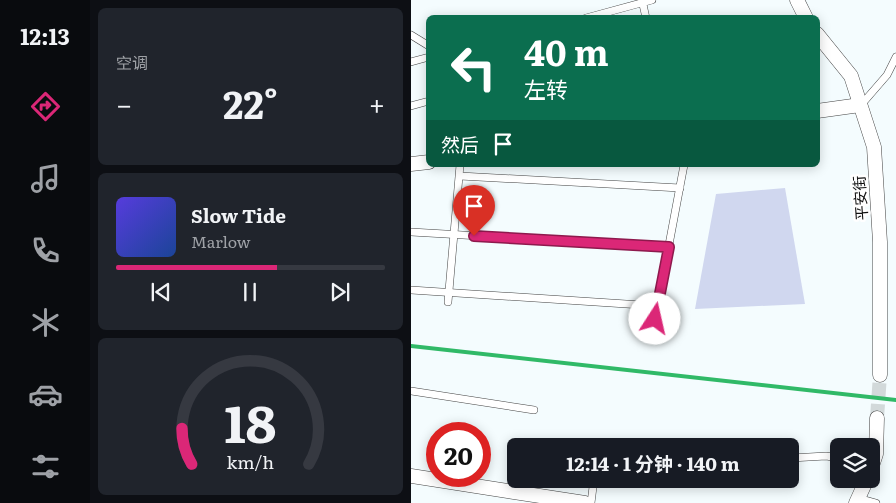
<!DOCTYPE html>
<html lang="zh">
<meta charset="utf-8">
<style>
body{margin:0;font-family:Literata,"Noto Sans SC",serif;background:#20242c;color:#f1f3f6;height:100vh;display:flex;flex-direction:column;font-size:19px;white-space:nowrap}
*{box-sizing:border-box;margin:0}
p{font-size:16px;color:#9ea1a6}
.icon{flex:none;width:28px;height:28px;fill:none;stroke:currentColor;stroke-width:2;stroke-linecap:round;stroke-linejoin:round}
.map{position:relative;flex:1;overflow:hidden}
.side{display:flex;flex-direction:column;gap:8px;padding:8px;background:#0d0f14;width:321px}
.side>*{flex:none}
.top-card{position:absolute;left:15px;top:15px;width:394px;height:152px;border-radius:8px;box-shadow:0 2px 12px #0003;background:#0b6e4f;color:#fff;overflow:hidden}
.tools{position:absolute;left:419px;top:438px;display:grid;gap:10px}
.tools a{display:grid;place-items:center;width:50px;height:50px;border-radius:8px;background:#171b24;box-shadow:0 2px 12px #0003;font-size:25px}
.speed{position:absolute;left:15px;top:422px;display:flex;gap:10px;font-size:25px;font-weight:700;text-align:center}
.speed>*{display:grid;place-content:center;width:65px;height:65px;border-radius:50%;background:#171b24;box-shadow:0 2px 12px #0003;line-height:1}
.speed .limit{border:8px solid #d22;background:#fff;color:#111}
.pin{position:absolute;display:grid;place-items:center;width:42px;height:42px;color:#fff;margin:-51px -21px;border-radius:50% 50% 50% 0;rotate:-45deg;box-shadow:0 0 5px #0007}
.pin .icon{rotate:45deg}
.me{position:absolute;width:55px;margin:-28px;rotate:10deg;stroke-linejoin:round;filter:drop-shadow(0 0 4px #0008)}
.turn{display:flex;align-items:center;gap:18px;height:105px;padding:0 15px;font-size:22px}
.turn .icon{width:65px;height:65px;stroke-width:2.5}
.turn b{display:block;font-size:35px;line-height:42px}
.then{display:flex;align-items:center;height:48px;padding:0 15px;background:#0003;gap:10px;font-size:19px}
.big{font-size:38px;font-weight:700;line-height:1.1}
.side .tile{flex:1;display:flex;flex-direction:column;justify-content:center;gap:8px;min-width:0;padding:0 18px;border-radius:8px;background:#20242c}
.side .dial{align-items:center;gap:0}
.dial svg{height:130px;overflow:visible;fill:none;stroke:#363941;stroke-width:7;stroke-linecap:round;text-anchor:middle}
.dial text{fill:#f1f3f6;stroke:none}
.song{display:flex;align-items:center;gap:15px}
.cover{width:60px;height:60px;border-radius:8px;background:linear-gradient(135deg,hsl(250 70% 55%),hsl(220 70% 35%))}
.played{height:5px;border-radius:2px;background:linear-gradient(90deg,#db2777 60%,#363941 60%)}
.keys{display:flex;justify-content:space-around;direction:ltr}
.heat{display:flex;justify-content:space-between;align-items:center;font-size:28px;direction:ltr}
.trip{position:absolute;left:96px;top:438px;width:292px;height:50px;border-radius:8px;background:#171b24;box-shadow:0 2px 12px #0003;font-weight:700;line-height:50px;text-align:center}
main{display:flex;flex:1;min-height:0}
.tab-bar{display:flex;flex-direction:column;width:90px;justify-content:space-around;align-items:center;background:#090b0e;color:#9ea1a6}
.tab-bar .icon{width:35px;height:35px}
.tab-bar .current{color:#db2777}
.tab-bar b{font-size:22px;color:#f1f3f6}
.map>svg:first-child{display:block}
.pitch{fill:#d0d7ef}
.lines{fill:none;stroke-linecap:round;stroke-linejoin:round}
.minor-tunnel{stroke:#d2d9da;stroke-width:14;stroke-dasharray:14 7;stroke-linecap:butt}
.service-casing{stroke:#434343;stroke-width:8}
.minor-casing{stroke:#434343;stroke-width:15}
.service{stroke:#fff;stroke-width:7}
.minor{stroke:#fff;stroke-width:14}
.rail{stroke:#30b967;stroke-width:4}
.route-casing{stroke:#8e194d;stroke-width:12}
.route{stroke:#db2777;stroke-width:9}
.labels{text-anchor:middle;stroke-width:5;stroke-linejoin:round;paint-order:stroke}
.street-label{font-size:15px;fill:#101010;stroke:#fff}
</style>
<main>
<nav class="tab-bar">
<b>12:13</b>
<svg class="icon current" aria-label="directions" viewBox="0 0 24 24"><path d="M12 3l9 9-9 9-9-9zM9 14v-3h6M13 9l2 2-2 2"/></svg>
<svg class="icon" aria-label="music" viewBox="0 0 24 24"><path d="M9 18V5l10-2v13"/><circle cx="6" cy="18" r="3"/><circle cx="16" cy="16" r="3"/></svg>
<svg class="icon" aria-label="phone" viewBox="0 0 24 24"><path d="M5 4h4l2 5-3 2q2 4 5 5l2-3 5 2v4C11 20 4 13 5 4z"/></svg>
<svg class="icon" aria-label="climate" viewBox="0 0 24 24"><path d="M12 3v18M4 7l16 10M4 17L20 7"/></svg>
<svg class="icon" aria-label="car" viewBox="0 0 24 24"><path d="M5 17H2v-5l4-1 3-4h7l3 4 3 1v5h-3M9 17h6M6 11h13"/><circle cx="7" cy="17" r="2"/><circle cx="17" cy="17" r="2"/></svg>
<svg class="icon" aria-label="filters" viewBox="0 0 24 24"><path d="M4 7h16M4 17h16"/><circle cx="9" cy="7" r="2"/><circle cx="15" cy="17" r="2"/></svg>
</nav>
<section class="side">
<div class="tile"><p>空调</p>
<div class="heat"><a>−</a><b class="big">22°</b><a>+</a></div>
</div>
<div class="tile">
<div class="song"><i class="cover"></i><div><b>Slow Tide</b><p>Marlow</p></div></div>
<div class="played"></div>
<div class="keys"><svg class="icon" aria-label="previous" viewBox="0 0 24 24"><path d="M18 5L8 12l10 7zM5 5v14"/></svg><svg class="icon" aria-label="pause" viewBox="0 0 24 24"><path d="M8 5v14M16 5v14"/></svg><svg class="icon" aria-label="next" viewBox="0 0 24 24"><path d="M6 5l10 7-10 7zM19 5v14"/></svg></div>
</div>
<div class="tile dial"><svg viewBox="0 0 100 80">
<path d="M14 69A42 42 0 1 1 86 69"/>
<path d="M14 69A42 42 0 0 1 8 47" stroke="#db2777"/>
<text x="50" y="56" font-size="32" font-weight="700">18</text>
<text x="50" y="72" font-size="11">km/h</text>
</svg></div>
</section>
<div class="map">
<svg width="485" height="503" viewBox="0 0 485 503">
<rect width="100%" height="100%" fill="#f4fcfe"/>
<polygon class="pitch" points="374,188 394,304 284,309 305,194"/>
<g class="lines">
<polyline class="minor-tunnel" points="466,418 469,375"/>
<g class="service-casing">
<g id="service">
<polyline points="231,0 235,18"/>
<polyline points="175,18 241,0"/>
<polyline points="0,35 18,46"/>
<polyline points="0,62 18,57"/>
<polyline points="450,105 476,75 485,57"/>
<polyline points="0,106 18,101"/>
<polyline points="49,176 269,188"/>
<polyline points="0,232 258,247"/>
<polyline points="0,290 246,306"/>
<polyline points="37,302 49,165"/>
<polyline points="244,319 273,165"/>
<polyline points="0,391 123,410"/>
<polyline points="380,458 415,456 428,458"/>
<polyline points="447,498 465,503"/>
<polyline points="180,503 183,479"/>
</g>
</g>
<g class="minor-casing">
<g id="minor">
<polyline points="386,0 395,18"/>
<polyline points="406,34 440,76 463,147 469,242 469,375"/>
<polyline points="406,111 449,105"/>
<polyline points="0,164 18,162"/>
<polyline points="460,469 465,454 466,418"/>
<polyline points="0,476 174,503"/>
<polyline points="445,503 456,479"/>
</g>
</g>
<use href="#service" class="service"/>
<use href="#minor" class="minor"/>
<polyline class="rail" points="0,346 485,400"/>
</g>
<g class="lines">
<g class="route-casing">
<polyline id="route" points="63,236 258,247 244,319"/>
</g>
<use href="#route" class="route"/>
</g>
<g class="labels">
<g class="street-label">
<text transform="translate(450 198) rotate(-94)" y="5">平安街</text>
</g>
</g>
</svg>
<div class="tools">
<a><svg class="icon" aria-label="layers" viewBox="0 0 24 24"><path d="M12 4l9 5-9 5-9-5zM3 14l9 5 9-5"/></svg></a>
</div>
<div class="speed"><div class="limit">20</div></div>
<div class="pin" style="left:63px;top:236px;background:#d93025"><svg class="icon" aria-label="arrive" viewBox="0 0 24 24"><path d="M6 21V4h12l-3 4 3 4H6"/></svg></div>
<svg class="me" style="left:244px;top:319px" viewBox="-20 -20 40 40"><circle r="19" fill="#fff"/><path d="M0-13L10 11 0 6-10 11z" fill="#db2777"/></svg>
<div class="trip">12:14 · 1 分钟 · 140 m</div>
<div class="top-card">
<div class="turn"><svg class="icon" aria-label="left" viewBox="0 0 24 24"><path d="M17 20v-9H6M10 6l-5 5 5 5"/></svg><div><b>40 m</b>左转</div></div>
<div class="then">然后<svg class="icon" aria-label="arrive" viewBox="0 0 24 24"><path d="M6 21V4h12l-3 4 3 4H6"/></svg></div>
</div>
</div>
</main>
